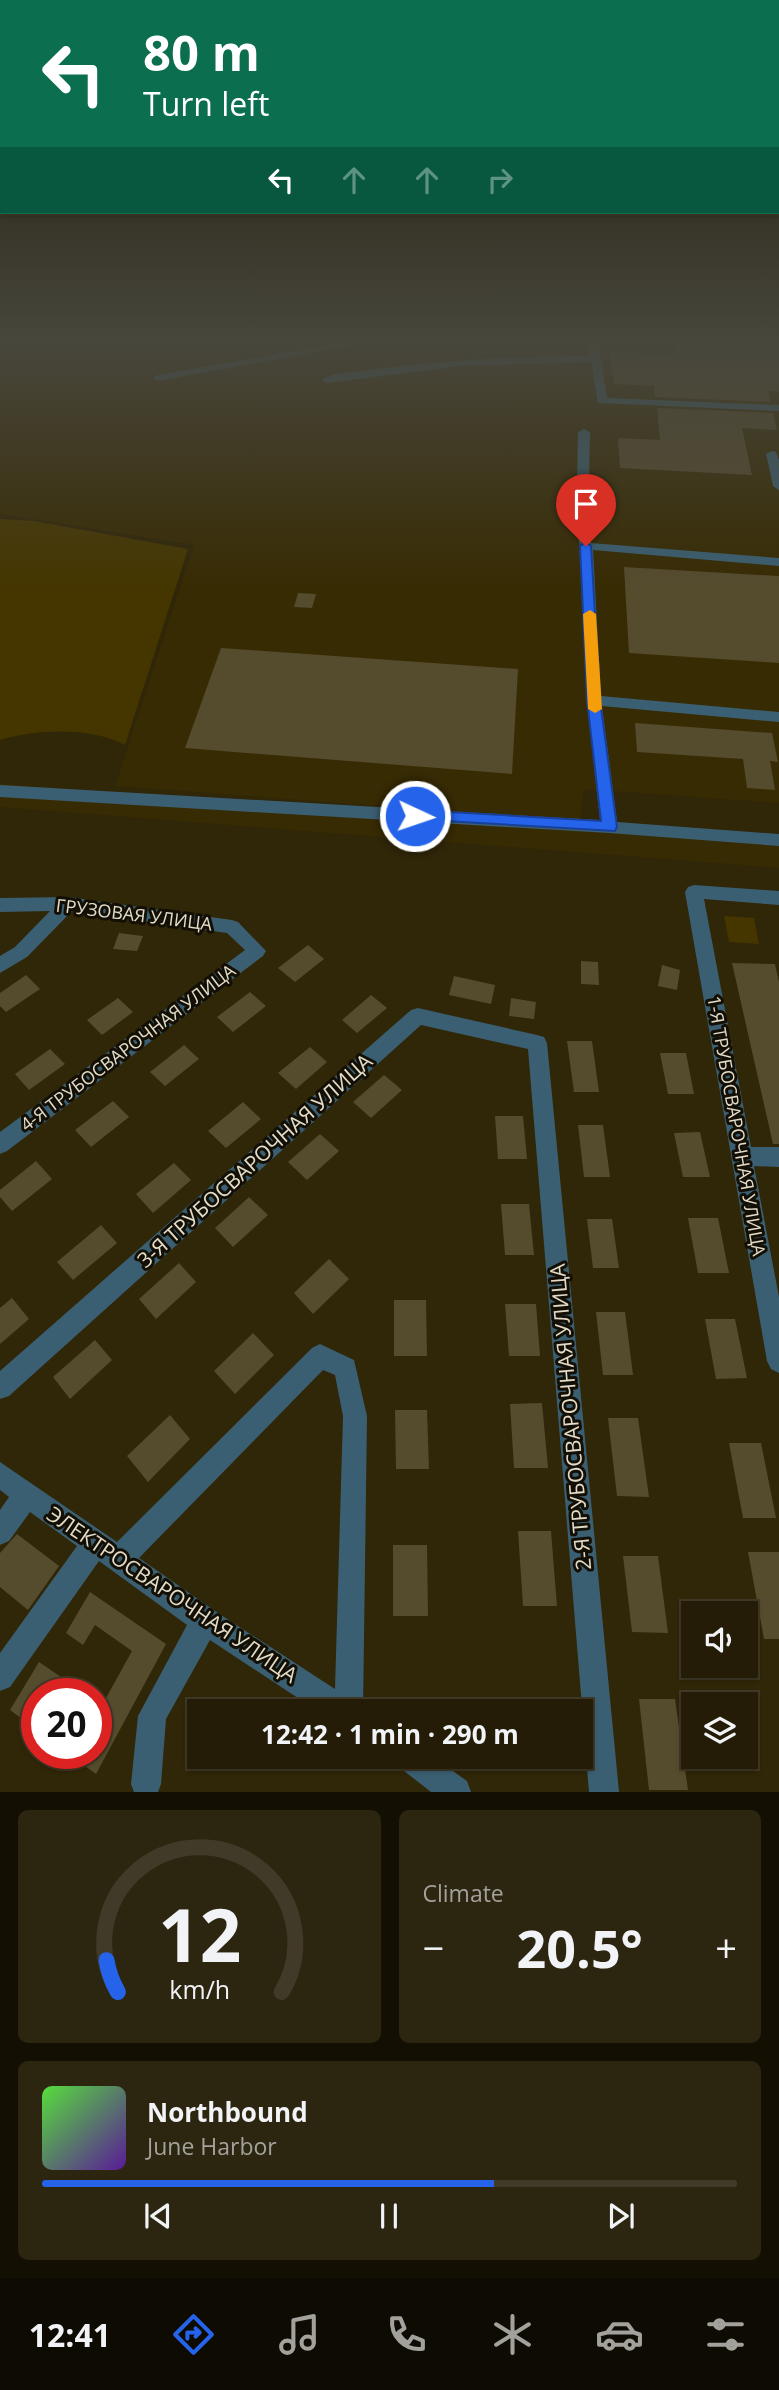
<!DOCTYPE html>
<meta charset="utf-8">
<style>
body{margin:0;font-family:"Open Sans",sans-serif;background:#2c2510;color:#f1f3f6;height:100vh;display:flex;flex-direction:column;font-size:26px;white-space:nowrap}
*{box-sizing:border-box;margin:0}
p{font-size:23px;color:#a3a19b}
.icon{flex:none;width:38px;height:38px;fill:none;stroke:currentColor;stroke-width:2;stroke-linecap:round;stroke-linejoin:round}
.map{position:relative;height:1792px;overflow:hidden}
.panel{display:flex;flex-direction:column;gap:18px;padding:18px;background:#140f03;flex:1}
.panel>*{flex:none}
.banner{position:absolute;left:0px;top:0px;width:780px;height:214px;box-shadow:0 2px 5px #0004,0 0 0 2px #413a28;background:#0b6e4f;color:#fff;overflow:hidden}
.fabs{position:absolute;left:681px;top:1601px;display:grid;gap:14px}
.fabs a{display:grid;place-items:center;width:77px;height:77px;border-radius:0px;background:#241c06;box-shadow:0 2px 5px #0004,0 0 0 2px #413a28;font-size:35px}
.speed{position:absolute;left:21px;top:1678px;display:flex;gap:14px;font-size:35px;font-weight:700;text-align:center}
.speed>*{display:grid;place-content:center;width:91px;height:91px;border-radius:50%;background:#241c06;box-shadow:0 2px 5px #0004,0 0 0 2px #413a28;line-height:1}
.speed .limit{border:10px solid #d22;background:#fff;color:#111}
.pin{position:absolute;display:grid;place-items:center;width:60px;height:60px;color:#fff;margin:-72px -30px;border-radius:50% 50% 50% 0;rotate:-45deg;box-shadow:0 0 7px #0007}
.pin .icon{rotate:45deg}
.me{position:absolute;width:77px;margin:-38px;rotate:93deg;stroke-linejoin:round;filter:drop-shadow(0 0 5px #0008)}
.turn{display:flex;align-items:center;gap:24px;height:147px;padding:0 28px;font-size:32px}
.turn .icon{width:91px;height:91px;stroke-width:2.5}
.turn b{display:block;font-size:49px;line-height:60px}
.lanes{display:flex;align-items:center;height:66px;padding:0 28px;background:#0003;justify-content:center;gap:35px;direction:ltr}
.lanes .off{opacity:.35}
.big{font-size:52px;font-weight:700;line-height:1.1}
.panel .card{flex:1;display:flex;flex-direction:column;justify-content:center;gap:10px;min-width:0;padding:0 24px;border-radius:10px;background:#2c2510}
.panel .dial{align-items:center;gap:0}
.dial svg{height:182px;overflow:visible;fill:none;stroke:#413a28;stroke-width:7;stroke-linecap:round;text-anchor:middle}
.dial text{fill:#f1f3f6;stroke:none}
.song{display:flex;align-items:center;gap:21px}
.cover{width:84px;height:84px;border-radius:10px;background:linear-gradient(135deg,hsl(110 70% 55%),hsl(270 70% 35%))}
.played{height:7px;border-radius:4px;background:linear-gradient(90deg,#2563eb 65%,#413a28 65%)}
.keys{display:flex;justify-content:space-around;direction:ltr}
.heat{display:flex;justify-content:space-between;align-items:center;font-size:38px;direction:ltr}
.panel .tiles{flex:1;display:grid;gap:18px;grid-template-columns:1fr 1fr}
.card:last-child{grid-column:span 2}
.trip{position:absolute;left:187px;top:1699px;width:406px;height:70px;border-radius:0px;background:#241c06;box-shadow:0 2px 5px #0004,0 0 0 2px #413a28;font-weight:700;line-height:70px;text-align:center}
.menu{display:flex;height:112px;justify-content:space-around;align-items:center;background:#0e0b02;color:#a3a19b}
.menu .icon{width:49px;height:49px}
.menu .selected{color:#2563eb}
.menu b{font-size:32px;color:#f1f3f6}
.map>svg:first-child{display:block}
.built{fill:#372b03}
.green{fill:#453600}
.building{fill:#554b2d}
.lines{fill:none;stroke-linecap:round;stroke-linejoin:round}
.minor{fill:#3b5f72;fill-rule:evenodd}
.route{fill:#2563eb;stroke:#184099;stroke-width:2}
.slow{fill:#f59e0b}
.labels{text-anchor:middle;stroke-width:6;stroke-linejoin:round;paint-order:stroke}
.street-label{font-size:18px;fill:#e2dccb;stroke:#140f04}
.near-street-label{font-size:21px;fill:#e2dccb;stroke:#140f04}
</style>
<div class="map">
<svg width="779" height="1792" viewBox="0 0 779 1792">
<rect width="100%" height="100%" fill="#302608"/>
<g class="built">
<polygon points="0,339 779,339 779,803 584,789 580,821 115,786 194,545 0,514"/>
<polygon points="0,784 779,844 779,868 0,807"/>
</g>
<g class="green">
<path d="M0,519L34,521L188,549L125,745C91,727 37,729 0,740Z"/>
<polygon points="724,916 754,918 759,944 729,942"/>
</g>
<g class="building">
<polygon points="677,339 779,339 779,392 768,391 771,402 655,397 654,386 614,384 609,352 676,355"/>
<polygon points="657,408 773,413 777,430 742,428 752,475 620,468 618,438 660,440"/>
<polygon points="624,567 779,576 779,663 629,653"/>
<polygon points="298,593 316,594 312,608 294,607"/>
<polygon points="221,648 518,669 512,774 185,748"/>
<polygon points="635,723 772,733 778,762 770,761 775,790 747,788 743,759 637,752"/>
<polygon points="119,933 143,936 137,951 113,949"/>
<polygon points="308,945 324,959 295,982 278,968"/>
<polygon points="581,961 598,962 599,985 581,984"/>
<polygon points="732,963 775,964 779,982 779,1144 773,1144"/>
<polygon points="662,965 680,970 677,990 658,986"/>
<polygon points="26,975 40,989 6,1012 0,1006 0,993"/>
<polygon points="454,976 495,985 491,1004 449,995"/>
<polygon points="250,992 266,1006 233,1032 217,1017"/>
<polygon points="371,995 387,1008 357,1033 342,1020"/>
<polygon points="118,998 133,1012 102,1035 87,1020"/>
<polygon points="511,998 536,1002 534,1019 509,1016"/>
<polygon points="567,1041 592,1041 599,1092 574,1092"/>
<polygon points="184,1045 199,1059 165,1086 150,1072"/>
<polygon points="310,1047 327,1062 296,1089 278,1073"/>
<polygon points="50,1049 65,1064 29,1090 15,1074"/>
<polygon points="660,1053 686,1053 694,1094 668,1094"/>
<polygon points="384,1075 402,1090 371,1118 353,1102"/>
<polygon points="113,1101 129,1117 91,1147 75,1130"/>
<polygon points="243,1102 261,1119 226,1148 208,1131"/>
<polygon points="495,1116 523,1116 527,1159 498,1159"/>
<polygon points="578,1125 603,1125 610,1177 584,1177"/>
<polygon points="700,1132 710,1177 683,1177 674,1133"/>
<polygon points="320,1134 339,1151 307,1180 288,1162"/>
<polygon points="36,1161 52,1179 12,1211 0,1197 0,1190"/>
<polygon points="174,1163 191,1180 153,1213 136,1194"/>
<polygon points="249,1197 268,1215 233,1247 215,1228"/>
<polygon points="501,1204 529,1204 534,1255 505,1255"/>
<polygon points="688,1218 718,1218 729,1273 698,1273"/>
<polygon points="587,1219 612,1219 619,1268 593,1268"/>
<polygon points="101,1225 117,1243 73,1280 57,1262"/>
<polygon points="329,1259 349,1279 313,1314 294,1293"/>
<polygon points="179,1263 196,1282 156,1319 139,1299"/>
<polygon points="12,1298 29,1319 0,1344 0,1308"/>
<polygon points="394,1300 426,1300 427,1356 394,1356"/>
<polygon points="505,1304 536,1304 540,1356 509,1356"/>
<polygon points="596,1312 625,1312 633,1375 603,1375"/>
<polygon points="705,1319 735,1319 747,1378 716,1379"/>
<polygon points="253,1333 274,1355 235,1394 214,1371"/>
<polygon points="95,1340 112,1360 70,1399 53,1377"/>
<polygon points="542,1403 548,1468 514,1468 510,1404"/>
<polygon points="395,1410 427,1410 429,1469 396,1469"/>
<polygon points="170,1415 190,1439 148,1482 127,1456"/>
<polygon points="608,1418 638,1418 649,1497 617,1496"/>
<polygon points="729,1443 761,1443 776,1518 743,1518"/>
<polygon points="518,1531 551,1531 557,1606 523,1606"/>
<polygon points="17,1534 59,1566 28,1610 0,1587 0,1553"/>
<polygon points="393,1545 427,1545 428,1616 393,1616"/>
<polygon points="748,1552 779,1552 779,1639 764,1639"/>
<polygon points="623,1556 658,1556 668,1633 632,1632"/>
<polygon points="90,1592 166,1644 96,1774 68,1754 96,1754 96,1716 132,1651 95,1625 83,1645 66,1633"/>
<polygon points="39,1662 61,1677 51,1694 37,1694 37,1730 10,1710"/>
<polygon points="639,1699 675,1699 688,1790 649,1790"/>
</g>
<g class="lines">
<g class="minor">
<polygon points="365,339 385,339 158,381 153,378 158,375"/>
<path d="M588,339H598L607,398L779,405V411L598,403L591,362L461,366L327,383L322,380C333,372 355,372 369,370C442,360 516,356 590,356Z"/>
<polygon points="584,429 590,432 588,530 591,543 779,558 779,566 593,550 601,696 779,712 779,722 602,706 617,822 779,834 779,846 609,833 0,797 0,785 600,820 587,700 580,546 576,530 578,432"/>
<polygon points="772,451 776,452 779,460 779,490 773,486 766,454"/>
<polygon points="694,885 779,891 779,905 704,899 751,1147 779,1147 779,1167 754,1166 779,1297 779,1373 771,1369 767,1361 685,892 688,887"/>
<polygon points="68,897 232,920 238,922 266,951 263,956 7,1151 0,1154 0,1132 245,950 227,933 72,911 27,957 0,973 0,956 15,947 50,911 0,912 0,898"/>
<polygon points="418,1008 537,1035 544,1037 547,1043 619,1792 589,1792 528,1049 421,1025 9,1396 0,1399 0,1371 411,1010"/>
<path d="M320,1344L354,1360L367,1416L363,1712H319L210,1640L166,1719L161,1784L158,1792H134L131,1784L138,1716L187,1625L99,1561L10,1687L0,1691V1653L77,1546L30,1512L9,1541L0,1545V1510L9,1497L0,1490V1462L117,1542L312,1348ZM323,1370L335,1375L343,1416L335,1689L215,1611L139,1558Z"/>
<polygon points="394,1757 433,1757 467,1781 471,1792 431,1792 399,1767"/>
</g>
</g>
<linearGradient id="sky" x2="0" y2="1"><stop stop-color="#1a1504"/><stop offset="0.58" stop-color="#48473d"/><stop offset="1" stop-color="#48473d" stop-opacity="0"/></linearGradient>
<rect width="779" height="589" fill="url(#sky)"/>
<polygon class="route" points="586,542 591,546 600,700 617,827 615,831 410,819 408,816 415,810 601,821 587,700 580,546"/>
<polygon class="slow" points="590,610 596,614 602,709 595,713 588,709 583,614"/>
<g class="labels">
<g class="street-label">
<text transform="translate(134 915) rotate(7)" y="6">ГРУЗОВАЯ УЛИЦА</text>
<text transform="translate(128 1048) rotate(-37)" y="6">4-Я ТРУБОСВАРОЧНАЯ УЛИЦА</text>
<text transform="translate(736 1126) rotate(80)" y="6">1-Я ТРУБОСВАРОЧНАЯ УЛИЦА</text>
</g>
<g class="near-street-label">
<text transform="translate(255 1161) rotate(-42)" y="7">3-Я ТРУБОСВАРОЧНАЯ УЛИЦА</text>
<text transform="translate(571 1417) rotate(-95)" y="7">2-Я ТРУБОСВАРОЧНАЯ УЛИЦА</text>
<text transform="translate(172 1595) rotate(34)" y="7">ЭЛЕКТРОСВАРОЧНАЯ УЛИЦА</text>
</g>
</g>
</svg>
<div class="fabs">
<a><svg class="icon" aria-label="sound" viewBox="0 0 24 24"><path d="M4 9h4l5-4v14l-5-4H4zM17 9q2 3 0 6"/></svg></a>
<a><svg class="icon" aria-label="layers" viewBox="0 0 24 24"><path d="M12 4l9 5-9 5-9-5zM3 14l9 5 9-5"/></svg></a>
</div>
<div class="speed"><div class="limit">20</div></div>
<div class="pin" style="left:586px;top:546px;background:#d93025"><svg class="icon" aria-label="arrive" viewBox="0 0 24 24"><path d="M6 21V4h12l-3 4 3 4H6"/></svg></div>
<svg class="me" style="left:415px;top:816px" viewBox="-20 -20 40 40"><circle r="17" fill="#2563eb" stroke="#fff" stroke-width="3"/><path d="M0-11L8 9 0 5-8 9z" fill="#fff"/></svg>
<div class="trip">12:42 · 1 min · 290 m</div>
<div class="banner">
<div class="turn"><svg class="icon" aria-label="left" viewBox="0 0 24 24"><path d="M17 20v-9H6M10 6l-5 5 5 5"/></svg><div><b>80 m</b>Turn left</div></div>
<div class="lanes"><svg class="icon" aria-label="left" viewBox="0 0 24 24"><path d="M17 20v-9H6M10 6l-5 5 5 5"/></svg><svg class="icon off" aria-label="ahead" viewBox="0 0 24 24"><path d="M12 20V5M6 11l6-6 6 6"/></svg><svg class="icon off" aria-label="ahead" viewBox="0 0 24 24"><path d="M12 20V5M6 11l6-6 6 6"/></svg><svg class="icon off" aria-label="right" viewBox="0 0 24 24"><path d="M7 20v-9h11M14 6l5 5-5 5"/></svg></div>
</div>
</div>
<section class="panel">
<div class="tiles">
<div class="card dial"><svg viewBox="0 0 100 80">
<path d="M14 69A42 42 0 1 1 86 69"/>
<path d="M14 69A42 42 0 0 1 9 55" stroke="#2563eb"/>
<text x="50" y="56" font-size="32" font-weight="700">12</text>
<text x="50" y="72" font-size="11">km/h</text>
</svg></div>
<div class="card"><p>Climate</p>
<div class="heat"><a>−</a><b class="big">20.5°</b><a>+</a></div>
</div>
<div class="card">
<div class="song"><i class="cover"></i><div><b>Northbound</b><p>June Harbor</p></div></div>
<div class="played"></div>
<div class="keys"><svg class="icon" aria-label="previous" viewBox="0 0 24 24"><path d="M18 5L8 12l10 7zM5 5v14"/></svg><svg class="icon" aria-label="pause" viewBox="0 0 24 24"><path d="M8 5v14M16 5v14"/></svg><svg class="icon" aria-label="next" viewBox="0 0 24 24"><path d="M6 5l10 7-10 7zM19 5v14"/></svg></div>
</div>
</div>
</section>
<nav class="menu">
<b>12:41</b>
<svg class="icon selected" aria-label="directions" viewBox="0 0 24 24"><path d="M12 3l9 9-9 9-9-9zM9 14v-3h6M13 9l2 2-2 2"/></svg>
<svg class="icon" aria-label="music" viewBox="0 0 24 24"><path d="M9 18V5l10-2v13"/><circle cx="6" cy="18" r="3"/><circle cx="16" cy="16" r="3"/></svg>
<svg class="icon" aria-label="phone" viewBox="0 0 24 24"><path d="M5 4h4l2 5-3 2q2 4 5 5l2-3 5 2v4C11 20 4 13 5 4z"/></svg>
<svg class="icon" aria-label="climate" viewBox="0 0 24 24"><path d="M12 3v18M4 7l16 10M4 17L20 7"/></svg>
<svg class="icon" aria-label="car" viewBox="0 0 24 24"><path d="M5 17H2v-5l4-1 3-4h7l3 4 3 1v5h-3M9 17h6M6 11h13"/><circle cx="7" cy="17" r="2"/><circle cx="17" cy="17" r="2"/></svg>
<svg class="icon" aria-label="filters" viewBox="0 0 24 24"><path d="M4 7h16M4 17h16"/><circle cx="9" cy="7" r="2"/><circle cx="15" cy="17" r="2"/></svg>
</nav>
